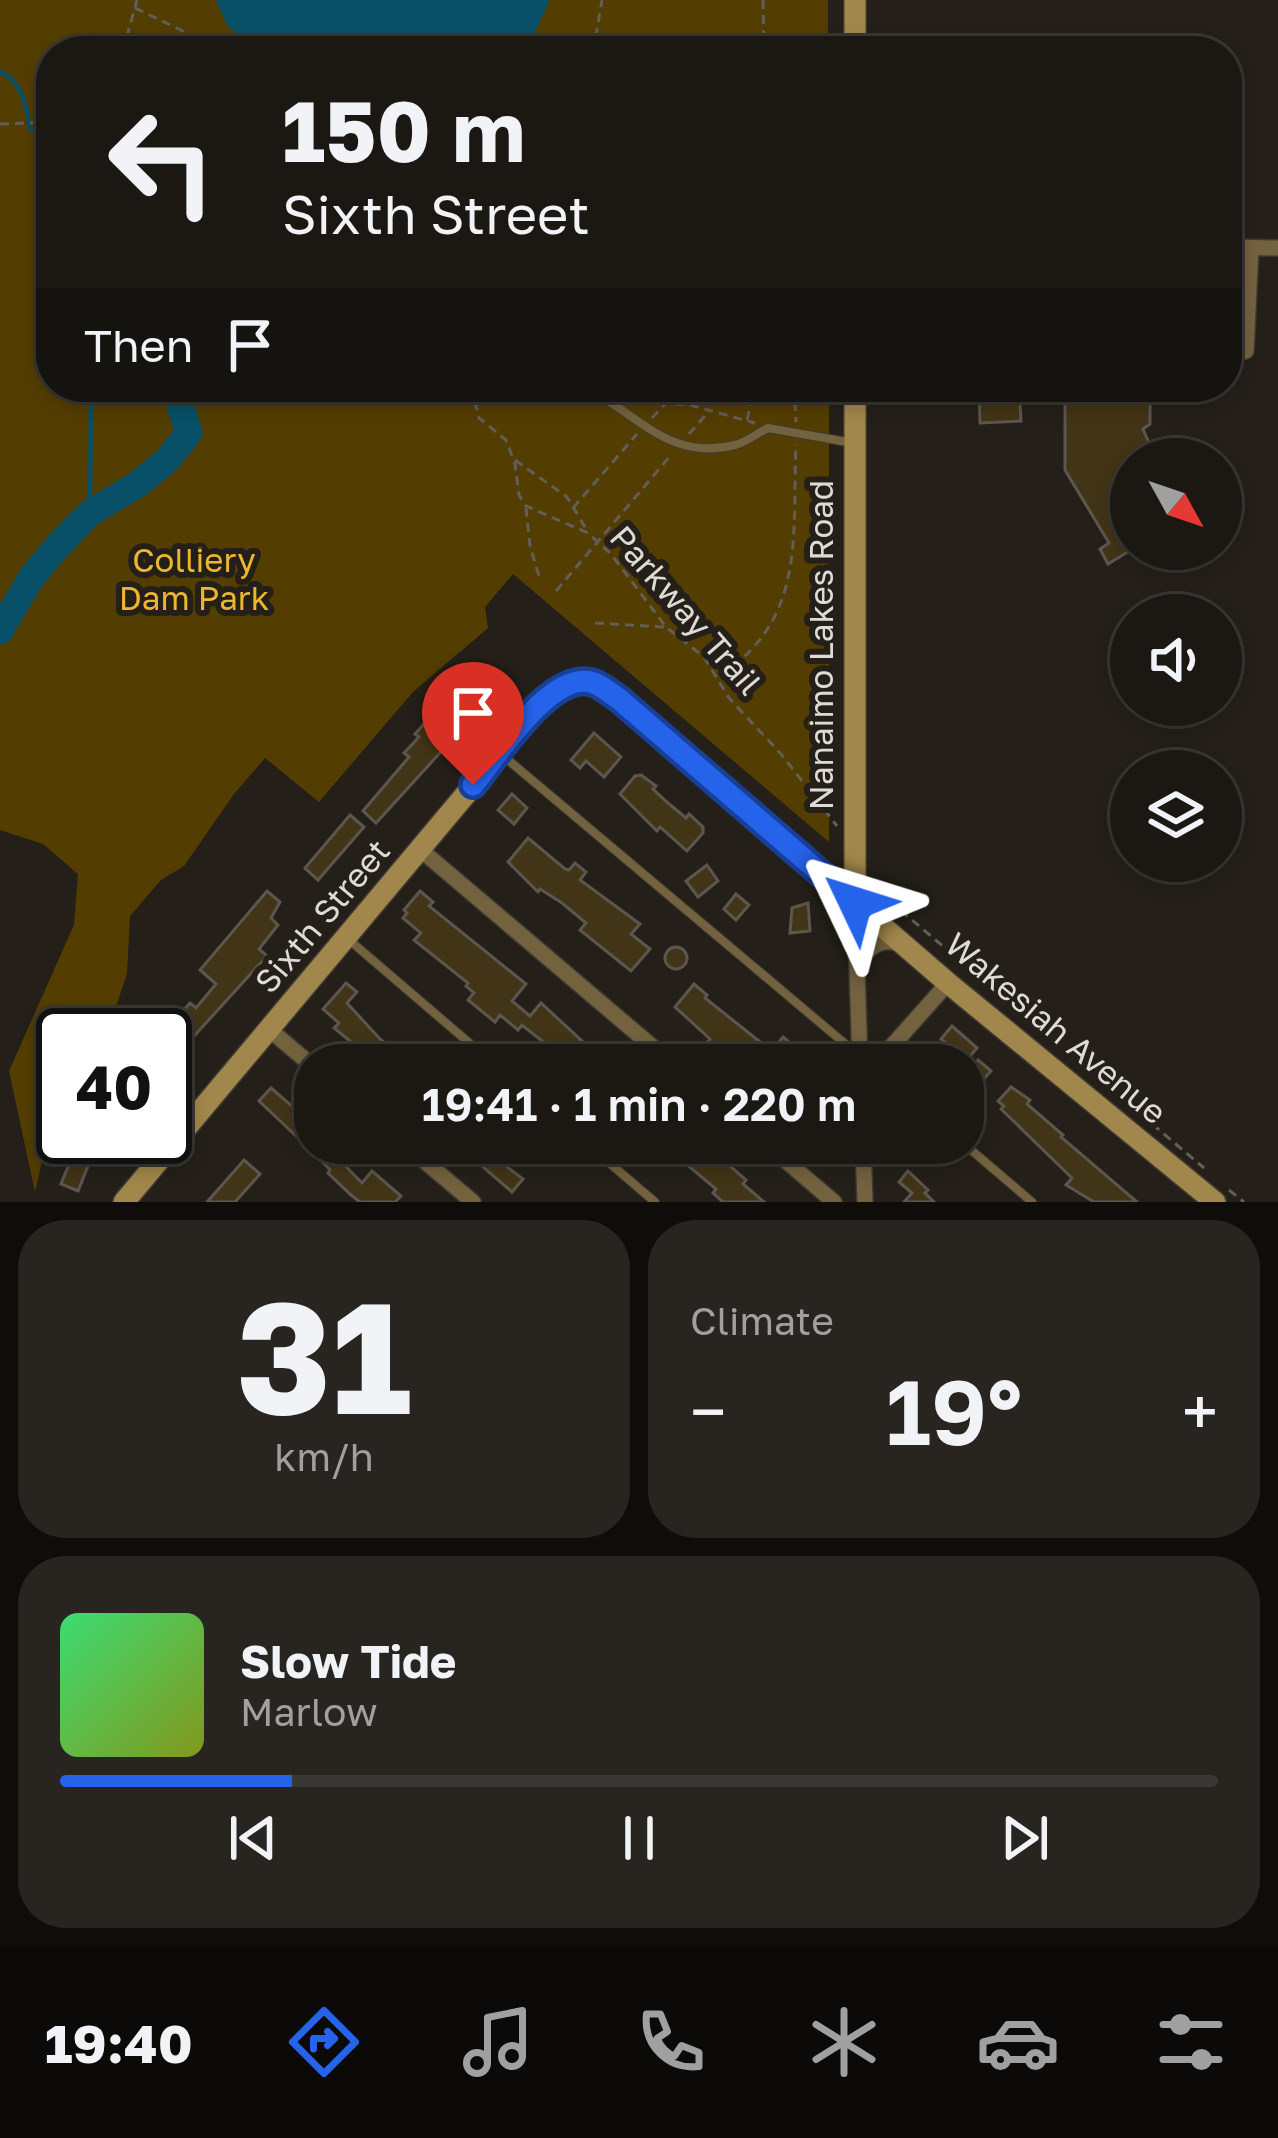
<!DOCTYPE html>
<meta charset="utf-8">
<style>
body{margin:0;font-family:"Golos Text",sans-serif;background:#282521;color:#f1f3f6;height:100vh;display:flex;flex-direction:column;font-size:45px;white-space:nowrap}
*{box-sizing:border-box;margin:0}
p{font-size:39px;color:#a0a0a0}
.icon{flex:none;width:66px;height:66px;fill:none;stroke:currentColor;stroke-width:2;stroke-linecap:round;stroke-linejoin:round}
.map{position:relative;height:1202px;overflow:hidden}
.side{display:flex;flex-direction:column;gap:18px;padding:18px;background:#0f0d0a;flex:1}
.side>*{flex:none}
.top-card{position:absolute;left:36px;top:36px;width:1206px;height:366px;border-radius:48px;box-shadow:0 6px 18px #0003,0 0 0 3px #393733;background:#1b1813;color:#f1f3f6;overflow:hidden}
.needle{width:78px;rotate:130deg}
.fabs{position:absolute;left:1110px;top:438px;display:grid;gap:24px}
.fabs a{display:grid;place-items:center;width:132px;height:132px;border-radius:50%;background:#1b1813;box-shadow:0 6px 18px #0003,0 0 0 3px #393733;font-size:60px}
.speed{position:absolute;left:36px;top:1008px;display:flex;gap:24px;font-size:60px;font-weight:700;text-align:center}
.speed>*{display:grid;place-content:center;width:156px;height:156px;border-radius:50%;background:#1b1813;box-shadow:0 6px 18px #0003,0 0 0 3px #393733;line-height:1}
.speed .limit{border:6px solid #111;border-radius:18px;background:#fff;color:#111}
.pin{position:absolute;display:grid;place-items:center;width:102px;height:102px;color:#fff;margin:-123px -51px;border-radius:50% 50% 50% 0;rotate:-45deg;box-shadow:0 0 12px #0007}
.pin .icon{rotate:45deg}
.me{position:absolute;width:132px;margin:-66px;rotate:311deg;stroke-linejoin:round;filter:drop-shadow(0 0 9px #0008)}
.turn{display:flex;align-items:center;gap:42px;height:252px;padding:0 48px;font-size:54px}
.turn .icon{width:156px;height:156px;stroke-width:2.5}
.turn b{display:block;font-size:84px;line-height:102px}
.then{display:flex;align-items:center;height:114px;padding:0 48px;background:#0003;gap:24px;font-size:45px}
.big{font-size:90px;font-weight:600;line-height:1.1}
.side .tile{flex:1;display:flex;flex-direction:column;justify-content:center;gap:18px;min-width:0;padding:0 42px;border-radius:48px;background:#282521}
.side .dial{align-items:center;gap:0}
.dial b{font-size:156px;line-height:1}
.song{display:flex;align-items:center;gap:36px}
.cover{width:144px;height:144px;border-radius:18px;background:linear-gradient(135deg,hsl(140 70% 55%),hsl(70 70% 35%))}
.played{height:12px;border-radius:6px;background:linear-gradient(90deg,#2563eb 20%,#393733 20%)}
.keys{display:flex;justify-content:space-around;direction:ltr}
.heat{display:flex;justify-content:space-between;align-items:center;font-size:66px;direction:ltr}
.side .tiles{flex:1;display:grid;gap:18px;grid-template-columns:1fr 1fr}
.tile:last-child{grid-column:span 2}
.trip{position:absolute;left:294px;top:1044px;width:690px;height:120px;border-radius:48px;background:#1b1813;box-shadow:0 6px 18px #0003,0 0 0 3px #393733;font-weight:600;line-height:120px;text-align:center}
.dock{display:flex;height:192px;justify-content:space-around;align-items:center;background:#0b0a08;color:#a0a0a0}
.dock .icon{width:84px;height:84px}
.dock .current{color:#2563eb}
.dock b{font-size:54px;color:#f1f3f6}
.map>svg:first-child{display:block}
.green{fill:#533d00}
.water{fill:#075067}
.lines{fill:none;stroke-linecap:round;stroke-linejoin:round}
.stream{stroke:#075067;stroke-width:4.5}
.canal{stroke:#075067;stroke-width:16}
.river{stroke:#075067;stroke-width:27}
.building{fill:#423416;stroke:#5b574e;stroke-width:3}
.lane-casing{stroke:#3e3a33;stroke-width:10}
.street-casing{stroke:#3e3a33;stroke-width:18}
.secondary-casing{stroke:#3e3a33;stroke-width:24}
.path{stroke:#625e58;stroke-width:3;stroke-dasharray:9 6;stroke-linecap:butt}
.lane{stroke:#73623e;stroke-width:8}
.street{stroke:#73623e;stroke-width:15}
.secondary{stroke:#a2874c;stroke-width:21}
.route-casing{stroke:#184099;stroke-width:30}
.route{stroke:#2563eb;stroke-width:21}
.labels{text-anchor:middle;stroke-width:12;stroke-linejoin:round;paint-order:stroke}
.park-label{font-size:33px;fill:#edb72d;stroke:#242019}
.street-label{font-size:33px;fill:#dedbd6;stroke:#242019}
</style>
<div class="map">
<svg width="1278" height="1202" viewBox="0 0 1278 1202">
<rect width="100%" height="100%" fill="#242019"/>
<polygon class="green" points="0,0 828,0 828,51 51,51 51,387 829,387 829,842 513,574 485,607 488,628 413,692 319,802 265,758 234,794 184,866 161,880 130,916 127,974 112,1018 96,1035 63,1035 63,1069 35,1192 9,1071 74,925 78,874 43,844 0,830"/>
<polygon class="water" points="216,0 550,0 526,51 255,51 227,25"/>
<g class="lines">
<g class="stream">
<path d="M0,71C23,83 26,105 30,128L51,138"/>
<polyline points="90,513 91,387"/>
</g>
<polyline class="canal" points="177,396 181,387"/>
<polyline class="river" points="0,631 31,578 56,548 90,513 138,484 167,460 189,433 177,396"/>
</g>
<g class="building">
<polygon points="979,387 1019,387 1021,421 980,423"/>
<polygon points="1142,388 1142,393 1150,393 1150,424 1143,429 1156,459 1131,459 1131,550 1108,564 1100,549 1109,543 1065,470 1065,389"/>
<polygon points="474,689 491,704 474,724 470,720 376,823 363,811 409,757 404,753 419,737 415,734 432,715 443,725"/>
<polygon points="594,733 621,757 604,777 586,761 580,768 571,760"/>
<polygon points="641,775 656,786 653,789 668,803 686,818 689,814 703,827 703,833 687,851 660,827 657,831 620,794 635,776"/>
<polygon points="512,794 527,808 514,824 498,810"/>
<polygon points="350,815 364,827 318,880 305,868"/>
<polygon points="528,838 565,869 569,870 575,863 586,872 580,880 640,924 631,934 650,949 631,971 580,930 586,923 562,903 540,889 538,892 508,862"/>
<polygon points="707,865 718,881 698,897 686,881"/>
<polygon points="267,891 280,902 271,918 278,925 259,949 267,956 165,1068 165,1032 190,1003 196,1008 216,984 200,970"/>
<polygon points="420,891 433,902 429,906 526,984 512,1001 530,1016 541,1003 608,1065 562,1065 556,1059 551,1065 528,1065 546,1044 522,1025 518,1030 500,1015 495,1022 468,1000 474,993 466,986 468,983 414,940 421,933 403,918 407,913 404,910"/>
<polygon points="736,894 749,905 736,920 724,909"/>
<polygon points="808,903 810,931 790,933 792,908"/>
<circle cx="676" cy="958" r="11"/>
<polygon points="346,983 357,992 347,1003 380,1039 412,1065 361,1065 348,1054 355,1045 334,1028 339,1023 323,1009"/>
<polygon points="694,984 707,995 705,998 764,1045 747,1065 724,1065 703,1047 710,1039 675,1007"/>
<polygon points="952,1026 977,1048 966,1061 941,1039"/>
<polygon points="783,1037 796,1048 784,1062 771,1051"/>
<polygon points="978,1060 991,1071 963,1102 963,1078"/>
<polygon points="1011,1087 1030,1100 1027,1104 1063,1135 1061,1137 1137,1202 1094,1202 1066,1185 1072,1178 1001,1109 1004,1106 998,1101"/>
<polygon points="271,1088 315,1126 315,1143 323,1143 362,1183 372,1171 401,1196 395,1202 360,1202 351,1195 328,1173 330,1170 314,1153 259,1101"/>
<polygon points="80,1137 98,1141 78,1191 61,1184"/>
<polygon points="477,1143 492,1143 486,1151 523,1179 512,1192 468,1154"/>
<polygon points="661,1143 704,1143 746,1180 743,1184 764,1202 723,1202 713,1193 716,1189"/>
<polygon points="244,1160 260,1174 235,1202 207,1202"/>
<polygon points="908,1171 928,1190 925,1193 934,1202 904,1202 912,1193 899,1182"/>
</g>
<g class="lines">
<g class="lane-casing">
<g id="lane">
<path d="M583,387C638,412 667,462 735,445C747,442 757,433 768,428L853,443"/>
<polyline points="501,754 856,1053"/>
<polyline points="348,939 495,1065"/>
<polyline points="586,1143 655,1202"/>
<polyline points="963,1143 1032,1202"/>
</g>
</g>
<g class="street-casing">
<g id="street">
<polyline points="1227,247 1278,248"/>
<polyline points="1227,351 1246,351 1251,248"/>
<polyline points="421,850 674,1065"/>
<polyline points="855,903 860,1065"/>
<path d="M857,965C868,947 882,936 903,945"/>
<polyline points="270,1030 315,1068"/>
<polyline points="875,1065 948,983"/>
<polyline points="403,1143 473,1202"/>
<polyline points="765,1143 834,1202"/>
<polyline points="863,1143 865,1202"/>
</g>
</g>
<g class="secondary-casing">
<g id="secondary">
<polyline points="855,51 855,0"/>
<polyline points="855,903 855,387"/>
<path d="M124,1202L554,689C582,679 594,683 619,699L948,983L1215,1202"/>
</g>
</g>
<g class="path">
<polyline points="763,0 764,51"/>
<polyline points="135,8 189,34 198,51"/>
<polyline points="123,51 137,0"/>
<polyline points="599,51 595,41 602,0"/>
<polyline points="0,124 51,122"/>
<polyline points="471,387 479,418 506,440 515,464 519,495 526,506 588,533 611,554 666,627 704,657 729,698 781,754 837,826"/>
<polyline points="794,387 796,422"/>
<polyline points="189,396 193,387"/>
<polyline points="630,401 690,405 755,423"/>
<polyline points="652,418 666,403"/>
<polyline points="747,420 755,387"/>
<polyline points="689,434 710,410"/>
<polyline points="515,460 567,497 588,532"/>
<polyline points="526,508 530,546 539,576"/>
<polyline points="573,508 637,434"/>
<polyline points="556,591 671,455"/>
<polyline points="595,623 664,627"/>
<path d="M721,675C807,618 792,534 796,444"/>
<polyline points="875,895 905,914 1204,1168"/>
<polyline points="1229,1190 1244,1202"/>
</g>
<use href="#lane" class="lane"/>
<use href="#street" class="street"/>
<use href="#secondary" class="secondary"/>
</g>
<g class="lines">
<g class="route-casing">
<path id="route" d="M473,785C497,756 552,668 594,683C602,686 612,694 619,699L855,903"/>
</g>
<use href="#route" class="route"/>
</g>
<g class="labels">
<g class="park-label">
<text x="194" y="572">Colliery<tspan x="194" dy="38">Dam Park</tspan></text>
</g>
<g class="street-label">
<text transform="translate(686 610) rotate(49)" y="12">Parkway Trail</text>
<text transform="translate(821 645) rotate(-90)" y="12">Nanaimo Lakes Road</text>
<text transform="translate(322 916) rotate(-50)" y="12">Sixth Street</text>
<text transform="translate(1056 1028) rotate(40)" y="12">Wakesiah Avenue</text>
</g>
</g>
</svg>
<div class="fabs">
<a><svg class="needle" viewBox="-14 -14 28 28"><path d="M0-13l5 13h-10z" fill="#e53935"/><path d="M0 13l5-13h-10z" fill="#a0a0a0"/></svg></a>
<a><svg class="icon" aria-label="sound" viewBox="0 0 24 24"><path d="M4 9h4l5-4v14l-5-4H4zM17 9q2 3 0 6"/></svg></a>
<a><svg class="icon" aria-label="layers" viewBox="0 0 24 24"><path d="M12 4l9 5-9 5-9-5zM3 14l9 5 9-5"/></svg></a>
</div>
<div class="speed"><div class="limit">40</div></div>
<div class="pin" style="left:473px;top:785px;background:#d93025"><svg class="icon" aria-label="arrive" viewBox="0 0 24 24"><path d="M6 21V4h12l-3 4 3 4H6"/></svg></div>
<svg class="me" style="left:855px;top:903px" viewBox="-20 -20 40 40"><path d="M0-17L14 15 0 8-14 15z" fill="#2563eb" stroke="#fff" stroke-width="4"/></svg>
<div class="trip">19:41 · 1 min · 220 m</div>
<div class="top-card">
<div class="turn"><svg class="icon" aria-label="left" viewBox="0 0 24 24"><path d="M17 20v-9H6M10 6l-5 5 5 5"/></svg><div><b>150 m</b>Sixth Street</div></div>
<div class="then">Then<svg class="icon" aria-label="arrive" viewBox="0 0 24 24"><path d="M6 21V4h12l-3 4 3 4H6"/></svg></div>
</div>
</div>
<section class="side">
<div class="tiles">
<div class="tile dial"><b>31</b><p>km/h</p></div>
<div class="tile"><p>Climate</p>
<div class="heat"><a>−</a><b class="big">19°</b><a>+</a></div>
</div>
<div class="tile">
<div class="song"><i class="cover"></i><div><b>Slow Tide</b><p>Marlow</p></div></div>
<div class="played"></div>
<div class="keys"><svg class="icon" aria-label="previous" viewBox="0 0 24 24"><path d="M18 5L8 12l10 7zM5 5v14"/></svg><svg class="icon" aria-label="pause" viewBox="0 0 24 24"><path d="M8 5v14M16 5v14"/></svg><svg class="icon" aria-label="next" viewBox="0 0 24 24"><path d="M6 5l10 7-10 7zM19 5v14"/></svg></div>
</div>
</div>
</section>
<nav class="dock">
<b>19:40</b>
<svg class="icon current" aria-label="directions" viewBox="0 0 24 24"><path d="M12 3l9 9-9 9-9-9zM9 14v-3h6M13 9l2 2-2 2"/></svg>
<svg class="icon" aria-label="music" viewBox="0 0 24 24"><path d="M9 18V5l10-2v13"/><circle cx="6" cy="18" r="3"/><circle cx="16" cy="16" r="3"/></svg>
<svg class="icon" aria-label="phone" viewBox="0 0 24 24"><path d="M5 4h4l2 5-3 2q2 4 5 5l2-3 5 2v4C11 20 4 13 5 4z"/></svg>
<svg class="icon" aria-label="climate" viewBox="0 0 24 24"><path d="M12 3v18M4 7l16 10M4 17L20 7"/></svg>
<svg class="icon" aria-label="car" viewBox="0 0 24 24"><path d="M5 17H2v-5l4-1 3-4h7l3 4 3 1v5h-3M9 17h6M6 11h13"/><circle cx="7" cy="17" r="2"/><circle cx="17" cy="17" r="2"/></svg>
<svg class="icon" aria-label="filters" viewBox="0 0 24 24"><path d="M4 7h16M4 17h16"/><circle cx="9" cy="7" r="2"/><circle cx="15" cy="17" r="2"/></svg>
</nav>
